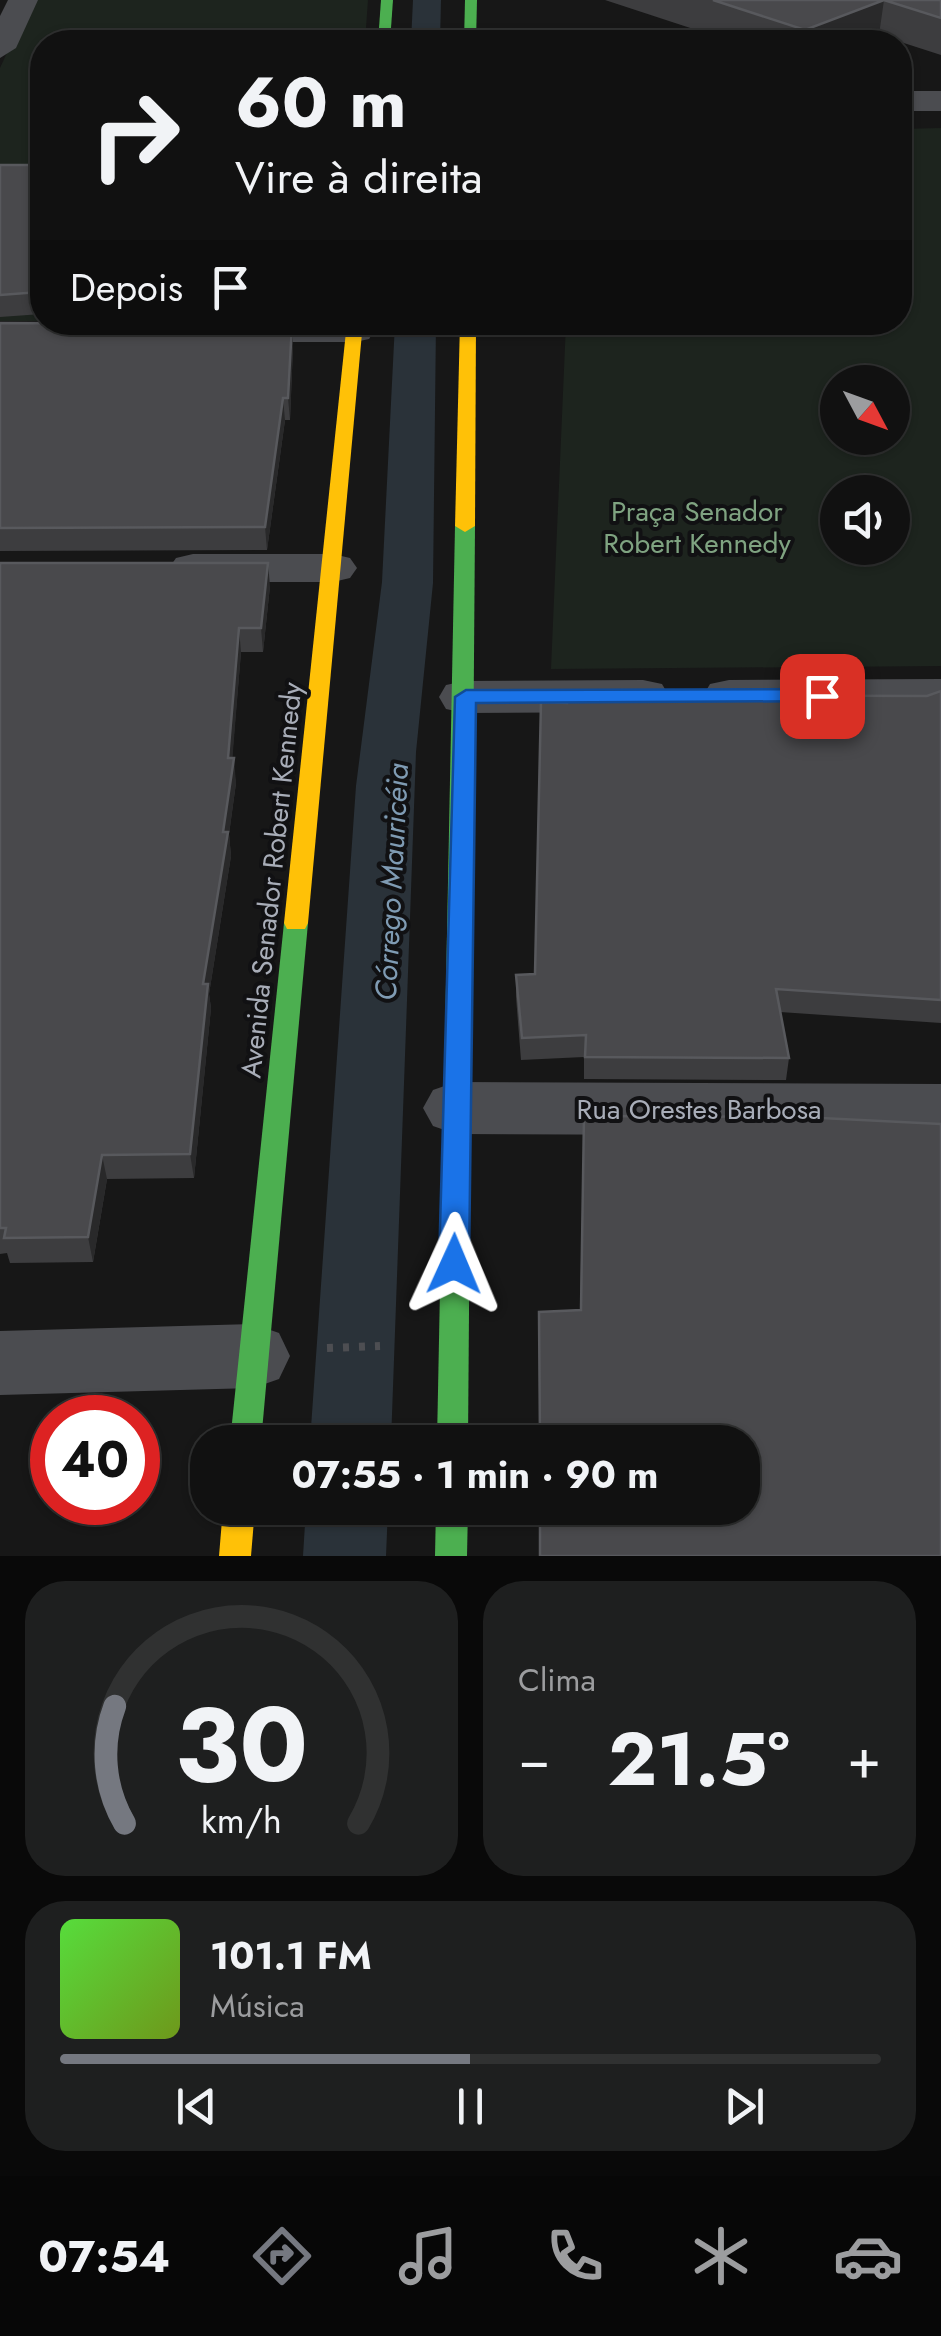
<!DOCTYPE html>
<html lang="pt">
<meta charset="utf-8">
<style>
body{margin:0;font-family:Jost,sans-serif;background:#1e1f1f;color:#f1f3f6;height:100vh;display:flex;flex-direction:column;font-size:38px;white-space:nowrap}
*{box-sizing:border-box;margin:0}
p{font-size:32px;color:#9c9d9f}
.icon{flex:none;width:55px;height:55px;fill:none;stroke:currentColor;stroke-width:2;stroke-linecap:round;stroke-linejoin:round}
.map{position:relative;height:1556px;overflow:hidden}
.panel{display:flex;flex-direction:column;gap:25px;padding:25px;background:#090909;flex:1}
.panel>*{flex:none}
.hud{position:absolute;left:30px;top:30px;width:882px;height:305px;border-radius:40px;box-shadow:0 2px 8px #0004,0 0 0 2px #303131;background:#111;color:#f1f3f6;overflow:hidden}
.needle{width:65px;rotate:131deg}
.buttons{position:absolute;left:820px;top:365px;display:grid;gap:20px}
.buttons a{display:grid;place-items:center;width:90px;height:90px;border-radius:50%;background:#111;box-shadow:0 2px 8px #0004,0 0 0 2px #303131;font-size:50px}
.speed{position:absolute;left:30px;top:1395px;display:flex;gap:20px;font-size:50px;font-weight:700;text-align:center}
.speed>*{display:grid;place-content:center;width:130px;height:130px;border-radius:50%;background:#111;box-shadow:0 2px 8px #0004,0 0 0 2px #303131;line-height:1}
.speed .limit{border:15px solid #d22;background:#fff;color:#111}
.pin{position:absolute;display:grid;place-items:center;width:85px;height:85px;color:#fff;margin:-42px;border-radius:20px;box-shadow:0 5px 15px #0006}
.me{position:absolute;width:110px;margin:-55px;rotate:1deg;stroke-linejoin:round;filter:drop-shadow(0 0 8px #0008)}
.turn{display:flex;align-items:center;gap:35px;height:210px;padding:0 40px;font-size:45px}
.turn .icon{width:130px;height:130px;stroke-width:2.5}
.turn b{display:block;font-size:70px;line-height:85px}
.then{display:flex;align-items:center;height:95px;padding:0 40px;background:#0003;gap:20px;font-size:38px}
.big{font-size:75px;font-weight:700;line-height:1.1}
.panel .widget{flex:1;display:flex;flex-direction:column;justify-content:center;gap:15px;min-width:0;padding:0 35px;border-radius:40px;background:#1e1f1f}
.panel .dial{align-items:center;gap:0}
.dial svg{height:260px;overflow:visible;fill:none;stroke:#303131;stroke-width:7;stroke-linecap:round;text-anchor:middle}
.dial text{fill:#f1f3f6;stroke:none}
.song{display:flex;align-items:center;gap:30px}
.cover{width:120px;height:120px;border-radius:15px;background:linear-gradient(135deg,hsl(110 70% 55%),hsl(80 70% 35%))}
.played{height:10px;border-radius:5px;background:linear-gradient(90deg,#757880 50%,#303131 50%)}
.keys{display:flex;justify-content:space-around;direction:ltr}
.heat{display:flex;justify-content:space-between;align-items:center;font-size:55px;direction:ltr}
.panel .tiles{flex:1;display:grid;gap:25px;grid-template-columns:1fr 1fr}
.widget:last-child{grid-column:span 2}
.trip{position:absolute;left:190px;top:1425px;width:570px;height:100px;border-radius:40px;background:#111;box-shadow:0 2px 8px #0004,0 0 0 2px #303131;font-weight:700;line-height:100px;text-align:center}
.tab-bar{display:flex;height:160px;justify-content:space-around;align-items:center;background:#070707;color:#9c9d9f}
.tab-bar .icon{width:70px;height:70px}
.tab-bar .selected{color:#757880}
.tab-bar b{font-size:45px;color:#f1f3f6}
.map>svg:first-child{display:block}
.green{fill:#1d241e;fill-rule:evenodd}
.water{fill:#2a3239}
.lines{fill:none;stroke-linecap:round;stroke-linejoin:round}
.path{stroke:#4d4e52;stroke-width:8;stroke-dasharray:6 10;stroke-linecap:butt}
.street{fill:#4b4c50;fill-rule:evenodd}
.fast{fill:#4caf50;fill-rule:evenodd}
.slow{fill:#ffc107;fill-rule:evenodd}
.wall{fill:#3d3d3f}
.shaded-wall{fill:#29292a}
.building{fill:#49494c;stroke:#58595d;stroke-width:2.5}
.route{fill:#1a73e8;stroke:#114b97;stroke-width:2.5}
.labels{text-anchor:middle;stroke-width:8;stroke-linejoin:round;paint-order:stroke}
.park-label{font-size:28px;fill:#7fa381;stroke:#111113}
.street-label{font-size:28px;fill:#a8adb8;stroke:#111113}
.water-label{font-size:30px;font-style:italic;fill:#7f9bb3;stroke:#111113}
</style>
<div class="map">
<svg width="941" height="1556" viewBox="0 0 941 1556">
<rect width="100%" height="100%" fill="#171717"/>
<g class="green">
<polygon points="31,0 368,0 365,42 42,42 42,321 0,321 0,68"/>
<path d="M941,128V666L551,669L566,323L900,322V129ZM838,382H892V438H838ZM892,492V548H838V492Z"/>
</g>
<g class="water">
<polygon points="413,0 441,0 440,42 411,42"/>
<polygon points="395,323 436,323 433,583 416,752 391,1442 310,1442 356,786 382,582"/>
<polygon points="306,1508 388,1508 386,1556 303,1556"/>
</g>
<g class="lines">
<polyline class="path" points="327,1348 380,1346"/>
<g class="street">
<polygon points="8,0 38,0 16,48 0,58 0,16"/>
<rect x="900" y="91" width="41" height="20"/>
<polygon points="203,322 370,322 375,330 369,339 355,342 218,342 204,339 198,330"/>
<polygon points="193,554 333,554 350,558 357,568 350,578 333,582 193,582 176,578 169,568 176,558"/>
<polygon points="941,679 941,711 729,712 710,708 703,696 710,684 729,680"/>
<polygon points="643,680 662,684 669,696 662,708 643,712 465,713 446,709 439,697 446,685 465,681"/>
<polygon points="456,1082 941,1084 941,1136 456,1134 433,1126 423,1108 433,1090"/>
<polygon points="253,1324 279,1333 290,1356 279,1379 253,1388 0,1395 0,1331"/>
</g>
<g class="fast">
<polygon points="381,0 393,0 390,42 378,42"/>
<polygon points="465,0 477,0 476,42 464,42"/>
<polygon points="465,520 475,526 468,1442 437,1442 455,526"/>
<polygon points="296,914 305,917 308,923 261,1442 230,1442 284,923 287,917"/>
<polygon points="436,1508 468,1508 467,1556 435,1556"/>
</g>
<g class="slow">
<polygon points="347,322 363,322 308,923 305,929 287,929 284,923"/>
<polygon points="460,322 476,322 475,526 465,532 455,526"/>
<polygon points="223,1508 255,1508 251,1556 219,1556"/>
</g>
</g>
<g class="wall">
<polygon points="605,0 941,0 941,55 879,35 860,42 733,42"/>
<polygon points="0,165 42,165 42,314 0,317"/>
<polygon points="0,323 293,346 290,420 285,420 267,550 0,551"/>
<polygon points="0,563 270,586 263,652 241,652 232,758 236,783 229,834 231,856 209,994 211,1008 194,1178 107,1179 93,1262 10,1263 7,1253 0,1254"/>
<polygon points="941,691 941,1023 780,1012 789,1058 786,1080 584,1079 584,1057 521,1060 516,997 516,975 535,974 927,696"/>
<polygon points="584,1116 801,1117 941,1124 941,1556 539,1556 539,1508 742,1508 742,1442 539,1442 539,1312 580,1310"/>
</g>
<g class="shaded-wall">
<polygon points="884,0 879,35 860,42 804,42 805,30"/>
<polygon points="292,324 293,346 290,420 288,398"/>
<polygon points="283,398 285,420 267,550 265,527"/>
<polygon points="268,563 270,586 263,652 261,628"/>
<polygon points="239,628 241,652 231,776 234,758 236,783 229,834 231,856 209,994 211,1008 194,1178 190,1154 203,984 223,832"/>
<polygon points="102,1155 107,1179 93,1262 88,1237"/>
</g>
<g class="building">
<polygon points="713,0 941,0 941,18 884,0 805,30"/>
<polygon points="0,165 42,165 42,297 39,292 0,295"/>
<polygon points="0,323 292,324 288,398 283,398 265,527 0,528"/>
<polygon points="0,563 268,563 261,628 239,628 228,758 234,758 223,832 228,832 203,984 208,984 190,1154 102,1155 88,1237 4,1238 6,1228 0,1228"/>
<polygon points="941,691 941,1000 776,989 789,1058 585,1057 586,1035 522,1038 516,975 535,974 541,702 567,703 567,695 927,696"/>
<polygon points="584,1116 801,1117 941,1124 941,1556 540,1556 540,1508 742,1508 742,1442 540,1442 539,1312 581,1310"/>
</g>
<polygon class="route" points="822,689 833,696 830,701 476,703 469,1264 464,1273 454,1276 444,1273 439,1264 455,697 466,690"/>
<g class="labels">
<g class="park-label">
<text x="697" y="521">Praça Senador<tspan x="697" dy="32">Robert Kennedy</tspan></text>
</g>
<g class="street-label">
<text transform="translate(271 880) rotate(-84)" y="10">Avenida Senador Robert Kennedy</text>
<text x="699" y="1119">Rua Orestes Barbosa</text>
</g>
<g class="water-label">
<text transform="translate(392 882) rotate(-87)" y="10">Córrego Mauricéia</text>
</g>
</g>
</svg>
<div class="buttons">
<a><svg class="needle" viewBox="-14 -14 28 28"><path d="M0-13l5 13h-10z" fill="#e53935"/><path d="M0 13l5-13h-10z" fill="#9c9d9f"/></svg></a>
<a><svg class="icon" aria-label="sound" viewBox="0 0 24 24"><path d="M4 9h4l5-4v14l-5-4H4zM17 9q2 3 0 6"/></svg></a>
</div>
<div class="speed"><div class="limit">40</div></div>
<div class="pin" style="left:822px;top:696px;background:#d93025"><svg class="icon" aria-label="arrive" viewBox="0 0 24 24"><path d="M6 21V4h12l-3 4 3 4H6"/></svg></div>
<svg class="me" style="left:454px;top:1264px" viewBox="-20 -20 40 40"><path d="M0-17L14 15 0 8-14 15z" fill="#1a73e8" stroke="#fff" stroke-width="4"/></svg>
<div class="trip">07:55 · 1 min · 90 m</div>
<div class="hud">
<div class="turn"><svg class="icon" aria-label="right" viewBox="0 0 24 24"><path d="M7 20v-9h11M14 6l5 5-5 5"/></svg><div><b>60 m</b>Vire à direita</div></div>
<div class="then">Depois<svg class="icon" aria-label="arrive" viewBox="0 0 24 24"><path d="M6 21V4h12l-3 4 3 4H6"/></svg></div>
</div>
</div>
<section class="panel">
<div class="tiles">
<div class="widget dial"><svg viewBox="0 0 100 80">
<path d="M14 69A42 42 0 1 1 86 69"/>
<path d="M14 69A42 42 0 0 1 11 33" stroke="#757880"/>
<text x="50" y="56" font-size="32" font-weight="700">30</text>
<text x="50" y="72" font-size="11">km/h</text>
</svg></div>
<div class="widget"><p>Clima</p>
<div class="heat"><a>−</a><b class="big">21.5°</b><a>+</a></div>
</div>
<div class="widget">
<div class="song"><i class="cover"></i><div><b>101.1 FM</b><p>Música</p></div></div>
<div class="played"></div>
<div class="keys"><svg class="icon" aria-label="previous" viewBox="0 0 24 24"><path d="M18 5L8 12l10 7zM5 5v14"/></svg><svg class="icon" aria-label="pause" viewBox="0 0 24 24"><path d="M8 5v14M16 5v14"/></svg><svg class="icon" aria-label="next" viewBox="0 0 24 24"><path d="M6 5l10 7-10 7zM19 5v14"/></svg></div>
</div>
</div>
</section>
<nav class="tab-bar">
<b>07:54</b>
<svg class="icon selected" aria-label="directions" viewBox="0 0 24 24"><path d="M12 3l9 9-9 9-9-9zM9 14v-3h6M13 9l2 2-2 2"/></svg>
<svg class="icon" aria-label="music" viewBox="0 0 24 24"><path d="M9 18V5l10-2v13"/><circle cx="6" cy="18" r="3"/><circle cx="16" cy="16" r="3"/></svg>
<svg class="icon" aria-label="phone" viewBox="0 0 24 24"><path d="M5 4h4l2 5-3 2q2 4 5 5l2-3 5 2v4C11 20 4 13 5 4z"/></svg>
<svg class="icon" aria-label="climate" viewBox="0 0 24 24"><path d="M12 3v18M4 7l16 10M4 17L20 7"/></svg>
<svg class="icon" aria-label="car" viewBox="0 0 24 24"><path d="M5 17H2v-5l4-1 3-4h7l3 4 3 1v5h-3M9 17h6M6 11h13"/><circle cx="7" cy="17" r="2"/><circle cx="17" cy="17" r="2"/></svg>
</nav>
